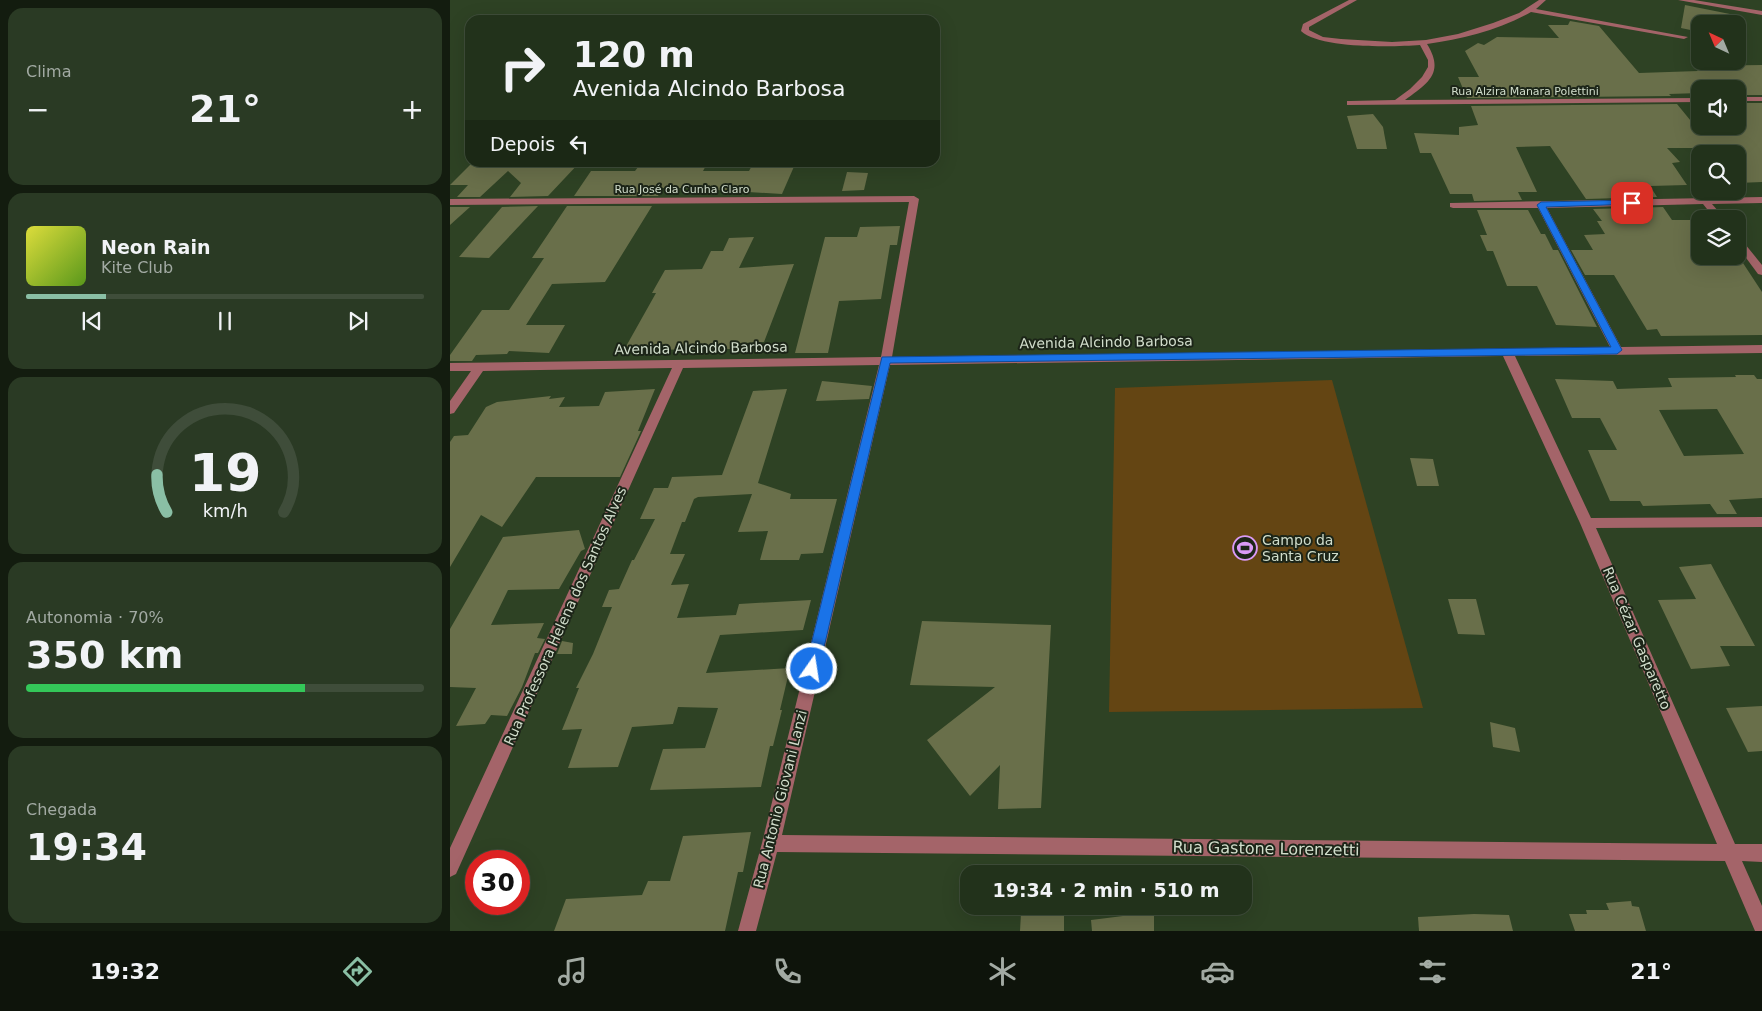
<!DOCTYPE html>
<html lang="pt">
<meta charset="utf-8">
<style>
body{margin:0;font-family:"DejaVu Sans",sans-serif;background:#2a3a24;color:#f1f3f6;height:100vh;display:flex;flex-direction:column;font-size:19px;white-space:nowrap}
*{box-sizing:border-box;margin:0}
p{font-size:16px;color:#a2aaa3}
.icon{flex:none;width:28px;height:28px;fill:none;stroke:currentColor;stroke-width:2;stroke-linecap:round;stroke-linejoin:round}
.map{position:relative;flex:1;overflow:hidden}
.sheet{display:flex;flex-direction:column;gap:8px;padding:8px;background:#131c0f;width:450px}
.sheet>*{flex:none}
.guide{position:absolute;left:15px;top:15px;width:475px;height:152px;border-radius:15px;box-shadow:0 5px 20px #0002,0 0 0 1px #3f4d3a;background:#22321b;color:#f1f3f6;overflow:hidden}
.needle{width:32px;rotate:316deg}
.fabs{position:absolute;left:1241px;top:15px;display:grid;gap:10px}
.fabs a{display:grid;place-items:center;width:55px;height:55px;border-radius:10px;background:#22321b;box-shadow:0 5px 20px #0002,0 0 0 1px #3f4d3a;font-size:25px}
.speed{position:absolute;left:15px;top:850px;display:flex;gap:10px;font-size:25px;font-weight:700;text-align:center}
.speed>*{display:grid;place-content:center;width:65px;height:65px;border-radius:50%;background:#22321b;box-shadow:0 5px 20px #0002,0 0 0 1px #3f4d3a;line-height:1}
.speed .limit{border:8px solid #d22;background:#fff;color:#111}
.pin{position:absolute;display:grid;place-items:center;width:42px;height:42px;color:#fff;margin:-21px;border-radius:10px;box-shadow:0 2px 8px #0006}
.me{position:absolute;width:55px;margin:-28px;rotate:13deg;stroke-linejoin:round;filter:drop-shadow(0 0 4px #0008)}
.turn{display:flex;align-items:center;gap:18px;height:105px;padding:0 25px;font-size:22px}
.turn .icon{width:65px;height:65px;stroke-width:2.5}
.turn b{display:block;font-size:35px;line-height:42px}
.then{display:flex;align-items:center;height:48px;padding:0 25px;background:#0003;gap:10px;font-size:19px}
.big{font-size:38px;font-weight:600;line-height:1.1}
.sheet .tile{flex:1;display:flex;flex-direction:column;justify-content:center;gap:8px;min-width:0;padding:0 18px;border-radius:15px;background:#2a3a24}
.sheet .dial{align-items:center;gap:0}
.dial svg{height:130px;overflow:visible;fill:none;stroke:#3f4d3a;stroke-width:7;stroke-linecap:round;text-anchor:middle}
.dial text{fill:#f1f3f6;stroke:none}
.song{display:flex;align-items:center;gap:15px}
.cover{width:60px;height:60px;border-radius:8px;background:linear-gradient(135deg,hsl(60 70% 55%),hsl(90 70% 35%))}
.played{height:5px;border-radius:2px;background:linear-gradient(90deg,#8abfa5 20%,#3f4d3a 20%)}
.keys{display:flex;justify-content:space-around;direction:ltr}
.heat{display:flex;justify-content:space-between;align-items:center;font-size:28px;direction:ltr}
.charge{height:8px;border-radius:4px;background:linear-gradient(90deg,#34c759 70%,#3f4d3a 0)}
.trip{position:absolute;left:510px;top:865px;width:292px;height:50px;border-radius:15px;background:#22321b;box-shadow:0 5px 20px #0002,0 0 0 1px #3f4d3a;font-weight:600;line-height:50px;text-align:center}
.dock{display:flex;height:80px;justify-content:space-around;align-items:center;background:#0e140b;color:#a2aaa3}
.dock .icon{width:35px;height:35px}
.dock .selected{color:#8abfa5}
.dock b{font-size:22px;color:#f1f3f6}
main{display:flex;flex:1;min-height:0}
.map>svg:first-child{display:block}
.green{fill:#644513}
.building{fill:#696f4a;fill-rule:evenodd}
.lines{fill:none;stroke-linecap:round;stroke-linejoin:round}
.minor{fill:#a46469;fill-rule:evenodd}
.route{fill:#1a73e8;stroke:#114b97}
.labels{text-anchor:middle;stroke-width:4;stroke-linejoin:round;paint-order:stroke}
.far-street-label{font-size:11px;fill:#d1ddcb;stroke:#1c2518}
.street-label{font-size:14px;fill:#d1ddcb;stroke:#1c2518}
.poi-label{font-size:14px;fill:#d1ddcb;stroke:#1c2518;text-anchor:start}
.near-street-label{font-size:16px;fill:#d1ddcb;stroke:#1c2518}
</style>
<main>
<section class="sheet">
<div class="tile"><p>Clima</p>
<div class="heat"><a>−</a><b class="big">21°</b><a>+</a></div>
</div>
<div class="tile">
<div class="song"><i class="cover"></i><div><b>Neon Rain</b><p>Kite Club</p></div></div>
<div class="played"></div>
<div class="keys"><svg class="icon" aria-label="previous" viewBox="0 0 24 24"><path d="M18 5L8 12l10 7zM5 5v14"/></svg><svg class="icon" aria-label="pause" viewBox="0 0 24 24"><path d="M8 5v14M16 5v14"/></svg><svg class="icon" aria-label="next" viewBox="0 0 24 24"><path d="M6 5l10 7-10 7zM19 5v14"/></svg></div>
</div>
<div class="tile dial"><svg viewBox="0 0 100 80">
<path d="M14 69A42 42 0 1 1 86 69"/>
<path d="M14 69A42 42 0 0 1 8 46" stroke="#8abfa5"/>
<text x="50" y="56" font-size="32" font-weight="700">19</text>
<text x="50" y="72" font-size="11">km/h</text>
</svg></div>
<div class="tile"><p>Autonomia · 70%</p><b class="big">350 km</b><div class="charge"></div></div>
<div class="tile"><p>Chegada</p><b class="big">19:34</b></div>
</section>
<div class="map">
<svg width="1312" height="931" viewBox="0 0 1312 931">
<rect width="100%" height="100%" fill="#2e4224"/>
<polygon class="green" points="882,380 973,708 659,712 665,388"/>
<g class="building">
<polygon points="1235,5 1290,16 1289,24 1250,24 1250,32 1231,28"/>
<polygon points="1120,21 1149,26 1189,73 1248,71 1243,66 1312,65 1312,95 1288,95 1288,89 1250,89 1250,93 1219,94 1221,96 1017,98 1008,77 1029,77 1015,51 1028,43 1034,45 1047,37 1109,38 1098,25 1118,25"/>
<polygon points="1288,103 1312,103 1312,182 1288,183 1288,148 1217,148 1230,162 1222,163 1237,185 1200,186 1207,197 1136,199 1100,146 1066,147 1087,192 1068,192 1072,200 1024,201 1022,194 1000,194 981,153 970,153 964,133 1009,135 1009,127 1028,125 1021,106 1227,104 1245,126 1288,126"/>
<polygon points="923,114 933,127 937,149 907,149 897,116"/>
<polygon points="49,162 130,162 98,196 60,197 71,183 58,171 30,197 7,197 18,185 0,185 22,163 51,164"/>
<polygon points="192,162 258,162 253,171 299,171 304,162 346,162 332,194 234,188 212,188 208,196 124,196 141,171 185,171"/>
<polygon points="397,172 418,173 414,190 392,191"/>
<polygon points="88,206 39,258 9,257 52,207"/>
<polygon points="117,206 202,206 155,282 102,284 76,325 115,325 99,353 59,351 57,354 26,355 22,361 0,361 0,355 32,310 59,310 94,258 82,258"/>
<polygon points="0,207 20,207 0,225"/>
<polygon points="1213,207 1222,220 1250,220 1250,262 1291,260 1312,292 1312,335 1211,336 1207,329 1197,330 1164,275 1135,275 1121,250 1143,250 1134,235 1155,234 1147,221 1152,221 1143,209"/>
<polygon points="1027,210 1078,210 1091,234 1095,234 1103,250 1108,250 1147,327 1106,325 1087,286 1057,286 1043,251 1037,251 1030,235 1037,235"/>
<polygon points="450,226 447,245 440,245 431,299 389,301 378,353 345,353 375,237 407,237 410,227"/>
<polygon points="304,237 289,268 344,264 314,342 293,343 291,349 174,350 206,293 202,293 215,270 252,269 261,251 273,251 279,238"/>
<path d="M1285,375H1304L1307,379H1312V498L1279,500L1287,514H1267L1260,504L1193,506L1190,501H1160L1138,450H1167L1150,418H1122L1105,379L1163,381L1167,389L1222,387L1218,378L1286,377ZM1267,409L1294,454L1234,456L1209,410Z"/>
<polygon points="372,381 422,386 419,399 366,401"/>
<polygon points="205,389 188,431 191,431 170,477 86,477 52,527 31,515 0,567 0,442 4,436 18,435 36,407 47,402 101,396 99,399 115,397 109,407 149,406 155,392"/>
<polygon points="337,389 308,483 341,494 340,499 387,499 373,553 351,554 349,560 310,560 318,531 288,532 302,494 248,497 244,499 235,522 232,522 220,554 235,554 221,585 239,584 227,618 286,615 289,604 361,600 353,630 270,635 256,673 340,668 330,710 332,710 323,746 320,746 311,787 200,790 213,749 255,748 268,708 228,707 223,724 182,727 168,767 118,768 132,729 112,730 129,688 126,688 143,654 162,607 152,607 159,590 169,589 182,560 184,560 205,519 190,519 204,488 218,488 222,477 272,475 303,391"/>
<polygon points="960,458 983,459 989,486 967,486"/>
<polygon points="129,530 135,549 131,551 109,589 58,590 41,625 94,623 87,638 95,639 88,653 85,653 72,687 57,716 41,715 35,724 6,726 26,688 0,687 0,629 53,537"/>
<polygon points="1261,564 1305,646 1270,646 1280,666 1241,669 1208,600 1246,599 1229,567"/>
<polygon points="998,599 1026,599 1035,635 1008,634"/>
<polygon points="472,621 601,625 591,808 548,809 550,765 520,796 477,740 545,687 460,685"/>
<polygon points="112,641 123,643 122,654 107,654"/>
<polygon points="1312,706 1312,751 1298,752 1276,708"/>
<polygon points="1040,722 1065,728 1070,752 1043,747"/>
<polygon points="301,832 293,872 288,872 275,931 104,931 116,899 192,895 198,881 220,881 233,836"/>
<polygon points="1181,901 1182,906 1189,907 1196,931 1125,931 1119,914 1137,914 1136,910 1159,910 1156,903"/>
<polygon points="681,906 704,906 704,931 642,931 641,920 681,915"/>
<polygon points="614,911 614,931 570,931 571,913"/>
<polygon points="1024,914 1059,915 1063,931 969,931 968,917"/>
</g>
<g class="lines">
<g class="minor">
<path d="M899,0H907L859,27V30L873,37L891,39L942,42L976,40L1008,34L1043,23L1069,13L1089,0H1096L1086,9L1238,37L1234,39L1081,12C1049,30 1012,39 977,44C995,73 978,83 955,100L1250,98V102L897,105V101H900L945,100L960,89L972,77L978,67V60L970,45C944,47 870,49 851,31L853,24Z"/>
<polygon points="1228,0 1244,0 1312,11 1312,15"/>
<rect x="1288" y="97" width="24" height="4"/>
<path d="M464,196L469,199L442,357L1160,347L1088,208H1003L1000,207V203L1312,197V203L1262,204L1275,219H1265L1253,204L1097,208L1171,347L1312,345V353L1065,356L1141,518L1312,517V527L1146,528L1285,844H1312V862L1292,861L1312,906V931H1305L1275,861L327,852L306,931H288L312,843L429,365L233,368L6,874L0,877V848L222,368L33,371L4,413L0,414V401L21,371H0V363L431,357L459,202L0,205V199ZM1053,356L1130,523L1267,844L332,835L440,365Z"/>
<polygon points="1288,238 1291,239 1312,265 1312,275 1308,274 1288,247"/>
</g>
</g>
<polygon class="route" points="1182,200 1185,201 1185,204 1096,207 1172,350 1167,354 440,363 369,669 367,674 362,675 357,674 355,669 432,357 1161,347 1087,205 1091,202"/>
<defs>
<g id="stadium-ring" transform="scale(1.25)"><circle r="9.5" fill="#1c2518" stroke="#da9af6" stroke-width="1.5"/><path d="M0-5a6.5 5 0 1 0 0 10a6.5 5 0 1 0 0-10ZM-3.5-1.8h7v3.6h-7Z" fill="#da9af6"/></g>
</defs>
<g fill-rule="evenodd">
<use href="#stadium-ring" x="795" y="548"/>
</g>
<g class="labels">
<g class="far-street-label">
<text x="1075" y="95">Rua Alzira Manara Polettini</text>
<text x="232" y="193">Rua José da Cunha Claro</text>
</g>
<g class="street-label">
<text transform="translate(656 342) rotate(-1)" y="5">Avenida Alcindo Barbosa</text>
<text transform="translate(251 348) rotate(-1)" y="5">Avenida Alcindo Barbosa</text>
<text transform="translate(115 616) rotate(-66)" y="5">Rua Professora Helena dos Santos Alves</text>
<text transform="translate(1187 638) rotate(67)" y="5">Rua Cézar Gasparetto</text>
<text transform="translate(330 799) rotate(-76)" y="5">Rua Antonio Giovani Lanzi</text>
</g>
<g class="poi-label">
<text x="812" y="545">Campo da<tspan x="812" dy="16">Santa Cruz</tspan></text>
</g>
<g class="near-street-label">
<text transform="translate(816 848) rotate(1)" y="6">Rua Gastone Lorenzetti</text>
</g>
</g>
</svg>
<div class="fabs">
<a><svg class="needle" viewBox="-14 -14 28 28"><path d="M0-13l5 13h-10z" fill="#e53935"/><path d="M0 13l5-13h-10z" fill="#a2aaa3"/></svg></a>
<a><svg class="icon" aria-label="sound" viewBox="0 0 24 24"><path d="M4 9h4l5-4v14l-5-4H4zM17 9q2 3 0 6"/></svg></a>
<a><svg class="icon" aria-label="search" viewBox="0 0 24 24"><circle cx="10" cy="10" r="6"/><path d="M15 15l6 6"/></svg></a>
<a><svg class="icon" aria-label="layers" viewBox="0 0 24 24"><path d="M12 4l9 5-9 5-9-5zM3 14l9 5 9-5"/></svg></a>
</div>
<div class="speed"><div class="limit">30</div></div>
<div class="pin" style="left:1182px;top:203px;background:#d93025"><svg class="icon" aria-label="arrive" viewBox="0 0 24 24"><path d="M6 21V4h12l-3 4 3 4H6"/></svg></div>
<svg class="me" style="left:362px;top:669px" viewBox="-20 -20 40 40"><circle r="17" fill="#1a73e8" stroke="#fff" stroke-width="3"/><path d="M0-11L8 9 0 5-8 9z" fill="#fff"/></svg>
<div class="trip">19:34 · 2 min · 510 m</div>
<div class="guide">
<div class="turn"><svg class="icon" aria-label="right" viewBox="0 0 24 24"><path d="M7 20v-9h11M14 6l5 5-5 5"/></svg><div><b>120 m</b>Avenida Alcindo Barbosa</div></div>
<div class="then">Depois<svg class="icon" aria-label="left" viewBox="0 0 24 24"><path d="M17 20v-9H6M10 6l-5 5 5 5"/></svg></div>
</div>
</div>
</main>
<nav class="dock">
<b>19:32</b>
<svg class="icon selected" aria-label="directions" viewBox="0 0 24 24"><path d="M12 3l9 9-9 9-9-9zM9 14v-3h6M13 9l2 2-2 2"/></svg>
<svg class="icon" aria-label="music" viewBox="0 0 24 24"><path d="M9 18V5l10-2v13"/><circle cx="6" cy="18" r="3"/><circle cx="16" cy="16" r="3"/></svg>
<svg class="icon" aria-label="phone" viewBox="0 0 24 24"><path d="M5 4h4l2 5-3 2q2 4 5 5l2-3 5 2v4C11 20 4 13 5 4z"/></svg>
<svg class="icon" aria-label="climate" viewBox="0 0 24 24"><path d="M12 3v18M4 7l16 10M4 17L20 7"/></svg>
<svg class="icon" aria-label="car" viewBox="0 0 24 24"><path d="M5 17H2v-5l4-1 3-4h7l3 4 3 1v5h-3M9 17h6M6 11h13"/><circle cx="7" cy="17" r="2"/><circle cx="17" cy="17" r="2"/></svg>
<svg class="icon" aria-label="filters" viewBox="0 0 24 24"><path d="M4 7h16M4 17h16"/><circle cx="9" cy="7" r="2"/><circle cx="15" cy="17" r="2"/></svg>
<b>21°</b>
</nav>
